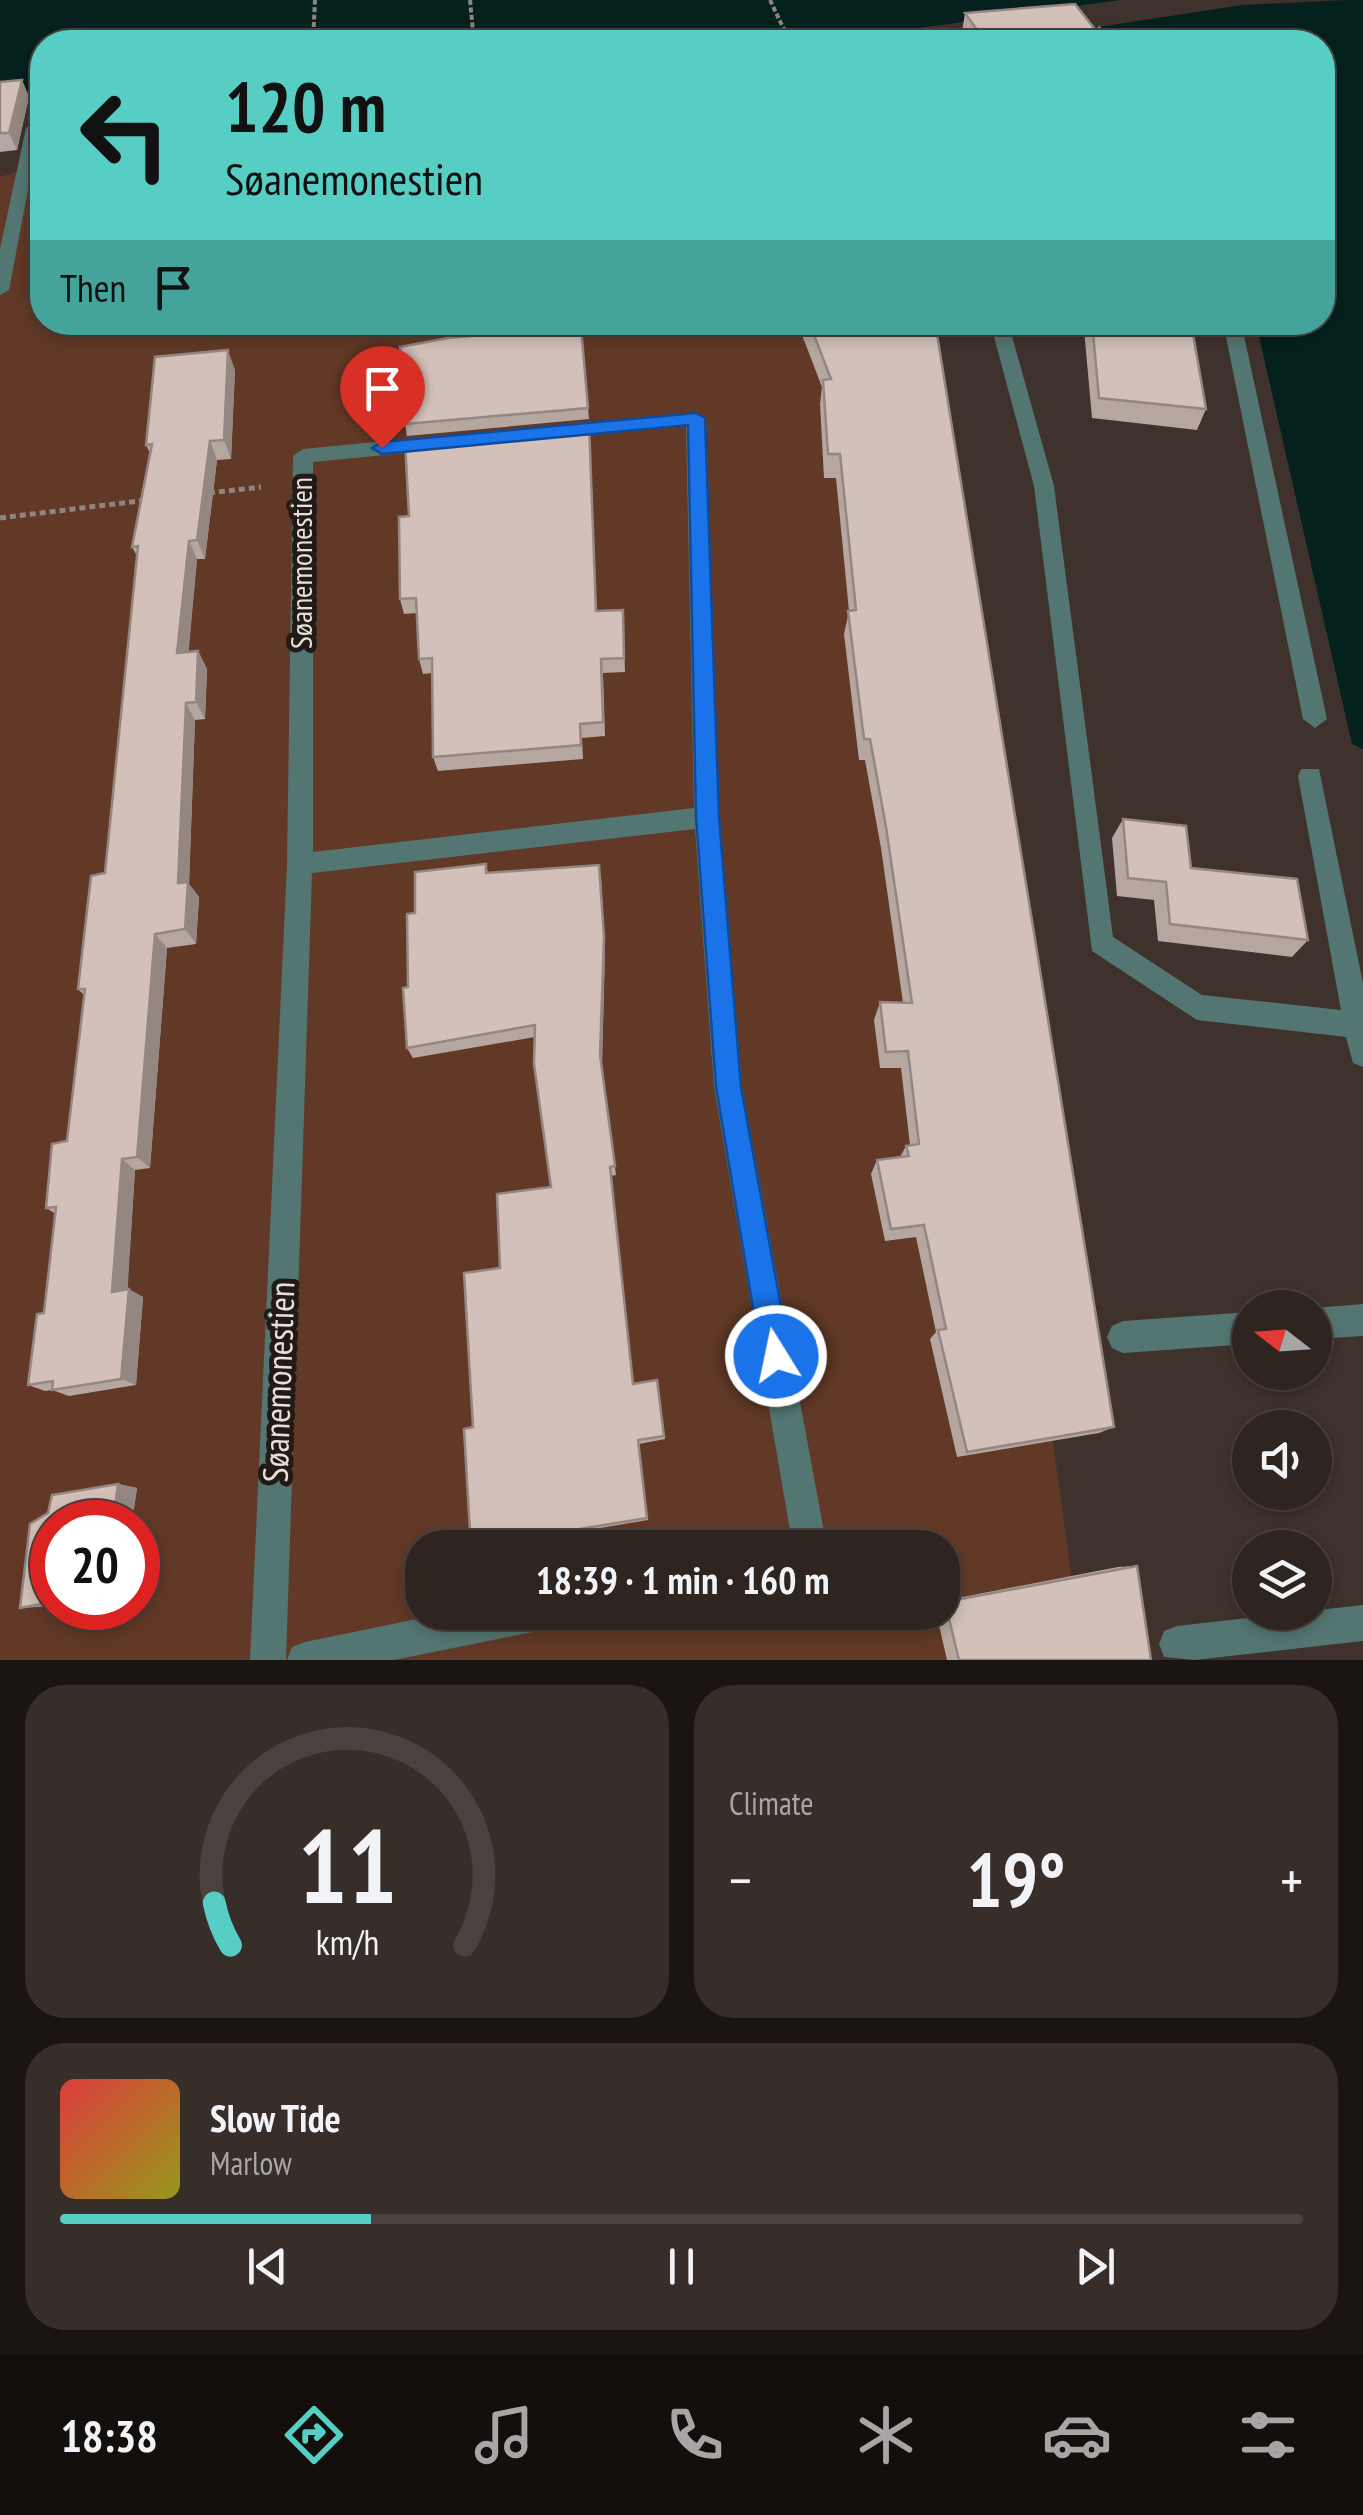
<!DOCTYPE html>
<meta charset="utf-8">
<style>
body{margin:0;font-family:"PT Sans Narrow",sans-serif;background:#372d29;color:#f1f3f6;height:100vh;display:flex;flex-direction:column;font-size:38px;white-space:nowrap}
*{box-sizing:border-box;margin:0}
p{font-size:32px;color:#a7a5a5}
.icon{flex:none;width:55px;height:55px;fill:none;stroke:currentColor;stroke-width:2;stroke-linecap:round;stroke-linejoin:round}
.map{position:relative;height:1660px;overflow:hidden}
.details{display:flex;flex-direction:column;gap:25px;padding:25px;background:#1a1412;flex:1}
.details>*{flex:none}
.guide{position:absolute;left:30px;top:30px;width:1305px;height:305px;border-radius:40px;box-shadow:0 5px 15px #0003,0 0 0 2px #4a423e;background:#56cec3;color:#111;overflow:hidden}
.needle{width:65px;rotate:287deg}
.buttons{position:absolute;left:1232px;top:1290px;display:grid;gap:20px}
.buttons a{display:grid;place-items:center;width:100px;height:100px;border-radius:50%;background:#2f2520;box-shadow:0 5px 15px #0003,0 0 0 2px #4a423e;font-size:50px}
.speed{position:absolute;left:30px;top:1500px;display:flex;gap:20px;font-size:50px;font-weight:700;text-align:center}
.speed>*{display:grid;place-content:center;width:130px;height:130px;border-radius:50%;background:#2f2520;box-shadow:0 5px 15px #0003,0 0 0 2px #4a423e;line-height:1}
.speed .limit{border:15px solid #d22;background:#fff;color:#111}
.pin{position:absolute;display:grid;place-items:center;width:85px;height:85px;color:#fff;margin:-102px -42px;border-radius:50% 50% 50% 0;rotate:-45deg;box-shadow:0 0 10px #0007}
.pin .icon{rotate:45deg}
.me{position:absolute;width:110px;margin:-55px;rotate:350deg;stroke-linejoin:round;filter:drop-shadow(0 0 8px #0008)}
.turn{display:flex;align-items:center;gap:35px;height:210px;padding:0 30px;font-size:45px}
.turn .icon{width:130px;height:130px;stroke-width:2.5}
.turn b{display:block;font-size:70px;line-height:85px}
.then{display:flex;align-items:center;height:95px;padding:0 30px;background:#0003;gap:20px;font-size:38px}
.big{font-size:75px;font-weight:600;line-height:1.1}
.details .widget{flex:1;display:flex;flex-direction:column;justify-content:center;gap:15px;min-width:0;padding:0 35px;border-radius:40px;background:#372d29}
.details .dial{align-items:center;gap:0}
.dial svg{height:260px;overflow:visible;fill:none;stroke:#4a423e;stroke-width:7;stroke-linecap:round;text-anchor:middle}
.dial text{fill:#f1f3f6;stroke:none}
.song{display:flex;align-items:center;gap:30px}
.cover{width:120px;height:120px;border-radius:15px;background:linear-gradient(135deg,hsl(0 70% 55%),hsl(60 70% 35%))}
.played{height:10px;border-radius:5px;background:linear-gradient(90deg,#56cec3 25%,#4a423e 25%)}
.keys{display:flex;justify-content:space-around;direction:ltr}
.heat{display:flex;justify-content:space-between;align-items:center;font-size:55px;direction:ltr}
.details .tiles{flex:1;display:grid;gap:25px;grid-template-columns:1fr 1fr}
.widget:last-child{grid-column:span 2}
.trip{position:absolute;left:405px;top:1530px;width:555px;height:100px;border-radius:40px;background:#2f2520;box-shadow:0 5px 15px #0003,0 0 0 2px #4a423e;font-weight:600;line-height:100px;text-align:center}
.tabs{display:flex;height:160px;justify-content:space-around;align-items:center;background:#130f0d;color:#a7a5a5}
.tabs .icon{width:70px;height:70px}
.tabs .selected{color:#56cec3}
.tabs b{font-size:45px;color:#f1f3f6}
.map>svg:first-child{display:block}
.green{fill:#613926;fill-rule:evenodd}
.water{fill:#04211e}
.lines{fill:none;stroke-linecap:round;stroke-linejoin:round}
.path-far1{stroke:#90847e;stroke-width:4;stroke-dasharray:5 2.5;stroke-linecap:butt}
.path{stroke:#90847e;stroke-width:5;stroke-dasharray:6 4;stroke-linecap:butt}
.minor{fill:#547672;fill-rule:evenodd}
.wall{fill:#b5a69f}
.shaded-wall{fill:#948782}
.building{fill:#d3c1b9;stroke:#948782;stroke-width:2.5}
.route{fill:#1a73e8;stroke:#114b97;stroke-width:2.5}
.labels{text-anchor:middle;stroke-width:10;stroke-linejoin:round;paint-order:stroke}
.street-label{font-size:30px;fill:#e8dfda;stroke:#211b18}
.near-street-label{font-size:35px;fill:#e8dfda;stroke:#211b18}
</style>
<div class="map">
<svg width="1363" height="1660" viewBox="0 0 1363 1660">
<rect width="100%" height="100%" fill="#3f312b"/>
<path class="green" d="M42,164V322L899,323L1083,1660H0V177ZM52,1522H138V1608H52ZM422,1548H942V1612H422Z"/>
<g class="water">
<polygon points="0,0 1120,0 819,42 42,42 42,95 0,98"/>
<polygon points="1346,0 1363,0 1363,749 1352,744 1256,323 1322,322 1322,42 1109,42 1098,27 1243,5"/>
</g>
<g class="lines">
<g class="path-far1">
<polyline points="470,0 474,42"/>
<polyline points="770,0 790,42"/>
<polyline points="1098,27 1109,42"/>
<polyline points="313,42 315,0"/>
</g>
<g class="path">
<polyline points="209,493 261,487"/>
<polyline points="0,518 147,500"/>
</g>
<g class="minor">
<polygon points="883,30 888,31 896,42 882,42 876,34"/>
<polygon points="42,116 9,290 0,295 0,249 26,128"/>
<polygon points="990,322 1008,322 1054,486 1113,937 1202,995 1341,1010 1298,776 1301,769 1319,769 1363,983 1363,1067 1353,1063 1346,1037 1197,1020 1092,951 1034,486"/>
<polygon points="1223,322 1241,322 1327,719 1315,728 1303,719"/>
<polygon points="696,413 706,419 719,817 742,1087 827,1548 793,1548 714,1087 695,829 312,873 286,1660 250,1660 287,864 293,456 303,449 437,436 447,443 437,450 313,462 313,852 694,808 686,426 557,438 547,432 557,426"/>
<polygon points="1363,1304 1363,1336 1315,1339 1314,1308"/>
<polygon points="1250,1312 1250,1344 1123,1353 1112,1348 1107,1337 1112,1326 1123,1321"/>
<polygon points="1363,1605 1363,1641 1195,1660 1164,1657 1159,1644 1164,1631 1177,1626"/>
<polygon points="451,1612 560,1612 555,1625 542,1630 394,1660 287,1660 292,1647 305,1642"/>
</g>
</g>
<g class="wall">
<polygon points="965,13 1105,42 961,38"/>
<polygon points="22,80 29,97 17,150 0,152 0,82"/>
<polygon points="797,322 935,322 1114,1427 1099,1433 957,1457 930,1339 936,1332 916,1237 885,1241 871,1174 877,1160 900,1157 906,1146 910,1145 901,1068 880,1068 874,1020 880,1002 903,1003 881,848 865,760 859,760 844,634 849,611 836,478 824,478 820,404 822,387"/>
<polygon points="1086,322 1191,322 1206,409 1197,430 1092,418 1084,329"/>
<polygon points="581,327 589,419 407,436 405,424"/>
<polygon points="235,370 231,459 217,460 205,559 197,559 188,652 198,651 207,669 205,719 195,720 189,884 199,897 196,944 167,948 150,1168 135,1170 127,1289 143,1297 136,1385 69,1396 52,1390 45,1391 28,1385 44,1313 56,1214 46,1208 67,1141 85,996 78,989 105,873 137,556 132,547 150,453 146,445"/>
<polygon points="590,439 596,611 623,610 625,672 603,673 605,736 582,738 583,759 438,771 433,757 432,673 423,674 419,659 417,613 404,614 400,599 409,516"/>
<polygon points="1123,819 1191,868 1308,940 1292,957 1158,941 1154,900 1117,896 1112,838"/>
<polygon points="486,864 488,873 601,878 605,949 602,1065 616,1175 611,1176 633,1384 657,1380 665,1439 639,1444 648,1520 528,1540 529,1548 471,1548 473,1427 500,1268 551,1187 535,1037 413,1058 407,1048 408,987 415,913"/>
<polygon points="118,1484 137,1488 132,1522 52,1522 52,1606 20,1608 30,1524 48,1513 52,1495"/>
<polygon points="1137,1566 1151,1660 947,1660 936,1612 942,1612 942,1601 1118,1567"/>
</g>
<g class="shaded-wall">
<polygon points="22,80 29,97 17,150 9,133"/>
<polygon points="228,350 235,370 231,459 224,440"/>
<polygon points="210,441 217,460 205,559 197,540"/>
<polygon points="189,541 197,559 187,671 177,653"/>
<polygon points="198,651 207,669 205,719 196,702"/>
<polygon points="186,703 195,720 189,884 199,897 196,944 185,929 178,883"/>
<polygon points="601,878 605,949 602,1065 616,1175 600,1055"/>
<polygon points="155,934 167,948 150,1168 137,1157"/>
<polygon points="122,1159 135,1170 127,1300 112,1292"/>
<polygon points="129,1289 143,1297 136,1385 121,1379"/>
<polygon points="118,1484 137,1488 132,1522 113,1522"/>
</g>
<g class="building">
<polygon points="1075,4 1105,42 910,42 982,37 965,13"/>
<polygon points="832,38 834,42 768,42"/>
<polygon points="22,80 9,133 0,133 0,82"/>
<polygon points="809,322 935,322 1114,1427 967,1452 938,1330 946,1329 924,1225 891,1229 877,1160 909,1156 906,1146 919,1144 908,1051 886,1052 880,1002 912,1003 886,827 870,739 864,739 848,611 856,610 840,454 828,454 823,380 831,379"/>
<polygon points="1092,322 1191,322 1206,409 1099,398"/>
<polygon points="581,327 588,408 405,424 400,347 448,338"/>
<polygon points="228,350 224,440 210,441 197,540 189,541 177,653 198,651 196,702 186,703 178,883 188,882 185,929 155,934 137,1157 122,1159 112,1292 129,1289 121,1379 52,1390 53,1381 28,1385 37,1314 44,1313 56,1207 46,1208 52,1144 67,1141 85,989 78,989 91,876 105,873 138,546 132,547 152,444 146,445 155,357"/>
<polygon points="589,423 596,611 623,610 624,658 601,659 603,722 580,724 581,745 433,757 432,658 419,659 416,598 400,599 399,517 409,516 405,441"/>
<polygon points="1123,819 1186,826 1191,868 1297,879 1308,940 1170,924 1166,882 1128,878"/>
<polygon points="486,864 486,873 599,865 604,937 600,1055 615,1166 610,1167 633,1384 657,1380 664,1436 638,1440 647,1518 524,1538 525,1548 471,1548 464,1429 473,1427 464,1273 500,1268 497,1194 551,1187 534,1064 535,1025 407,1048 403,988 408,987 407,914 415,913 415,872"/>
<polygon points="118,1484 113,1522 52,1522 52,1602 20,1608 30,1524 48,1513 52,1495"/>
<polygon points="1137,1566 1151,1660 959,1660 945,1602"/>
</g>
<polygon class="route" points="696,413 705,418 719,817 741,1087 790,1356 786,1366 776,1370 765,1366 761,1356 716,1087 696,817 688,425 382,454 372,448 382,442"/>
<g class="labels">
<g class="street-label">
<text transform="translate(302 563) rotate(-90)" y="10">Søanemonestien</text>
</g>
<g class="near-street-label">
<text transform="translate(279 1382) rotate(-88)" y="12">Søanemonestien</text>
</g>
</g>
</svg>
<div class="buttons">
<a><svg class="needle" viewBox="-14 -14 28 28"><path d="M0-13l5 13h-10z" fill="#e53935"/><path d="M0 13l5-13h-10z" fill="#a7a5a5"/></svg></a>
<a><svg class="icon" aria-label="sound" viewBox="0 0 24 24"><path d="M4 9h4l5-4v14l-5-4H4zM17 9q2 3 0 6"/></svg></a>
<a><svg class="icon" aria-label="layers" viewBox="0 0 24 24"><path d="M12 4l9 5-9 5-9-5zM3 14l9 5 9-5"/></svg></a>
</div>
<div class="speed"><div class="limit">20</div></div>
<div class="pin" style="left:382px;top:448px;background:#d93025"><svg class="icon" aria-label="arrive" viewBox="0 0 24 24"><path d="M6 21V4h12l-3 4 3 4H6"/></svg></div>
<svg class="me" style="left:776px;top:1356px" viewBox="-20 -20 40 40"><circle r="17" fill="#1a73e8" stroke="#fff" stroke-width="3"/><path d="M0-11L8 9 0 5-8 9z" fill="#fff"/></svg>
<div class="trip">18:39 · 1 min · 160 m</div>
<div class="guide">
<div class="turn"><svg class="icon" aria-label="left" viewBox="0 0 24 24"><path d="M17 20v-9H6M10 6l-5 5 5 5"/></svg><div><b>120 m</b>Søanemonestien</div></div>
<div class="then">Then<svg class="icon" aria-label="arrive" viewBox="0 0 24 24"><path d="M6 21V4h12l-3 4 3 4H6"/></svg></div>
</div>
</div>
<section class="details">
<div class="tiles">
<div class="widget dial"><svg viewBox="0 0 100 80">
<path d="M14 69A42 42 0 1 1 86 69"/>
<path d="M14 69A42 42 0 0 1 9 56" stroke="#56cec3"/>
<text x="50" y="56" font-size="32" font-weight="700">11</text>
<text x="50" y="72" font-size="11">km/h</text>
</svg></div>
<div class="widget"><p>Climate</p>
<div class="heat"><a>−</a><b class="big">19°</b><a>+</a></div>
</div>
<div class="widget">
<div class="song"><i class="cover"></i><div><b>Slow Tide</b><p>Marlow</p></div></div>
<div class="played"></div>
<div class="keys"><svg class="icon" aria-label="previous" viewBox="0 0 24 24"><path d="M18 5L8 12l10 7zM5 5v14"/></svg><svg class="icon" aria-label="pause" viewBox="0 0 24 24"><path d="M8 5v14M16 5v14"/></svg><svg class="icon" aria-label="next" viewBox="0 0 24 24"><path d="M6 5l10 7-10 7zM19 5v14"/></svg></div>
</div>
</div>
</section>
<nav class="tabs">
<b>18:38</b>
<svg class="icon selected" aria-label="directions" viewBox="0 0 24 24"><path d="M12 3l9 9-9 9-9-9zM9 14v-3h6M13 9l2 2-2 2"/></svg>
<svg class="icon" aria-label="music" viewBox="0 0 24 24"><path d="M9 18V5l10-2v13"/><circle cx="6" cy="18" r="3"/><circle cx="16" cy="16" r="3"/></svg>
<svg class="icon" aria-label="phone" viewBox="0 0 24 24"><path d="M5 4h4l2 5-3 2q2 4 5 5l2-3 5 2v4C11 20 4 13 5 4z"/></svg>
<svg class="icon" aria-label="climate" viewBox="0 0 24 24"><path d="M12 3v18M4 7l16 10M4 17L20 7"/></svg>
<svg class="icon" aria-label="car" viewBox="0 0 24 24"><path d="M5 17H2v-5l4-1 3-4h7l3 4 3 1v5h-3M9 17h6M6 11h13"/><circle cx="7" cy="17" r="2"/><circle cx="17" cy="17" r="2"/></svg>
<svg class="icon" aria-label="filters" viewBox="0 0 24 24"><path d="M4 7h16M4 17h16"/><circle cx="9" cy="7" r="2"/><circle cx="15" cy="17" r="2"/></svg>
</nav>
